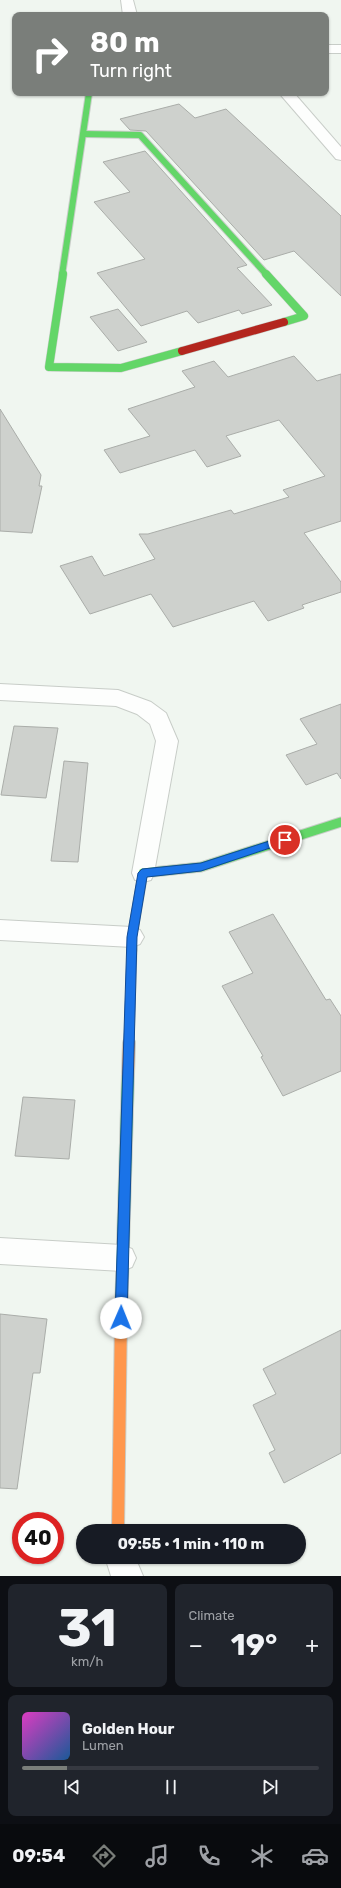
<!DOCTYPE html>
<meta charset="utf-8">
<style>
body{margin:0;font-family:Rubik,sans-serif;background:#20242c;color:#f1f3f6;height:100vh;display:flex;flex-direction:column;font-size:15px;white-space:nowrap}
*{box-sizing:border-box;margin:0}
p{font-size:13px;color:#9ea1a6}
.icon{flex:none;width:22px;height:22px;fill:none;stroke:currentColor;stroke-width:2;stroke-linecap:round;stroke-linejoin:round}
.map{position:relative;height:1576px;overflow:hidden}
.details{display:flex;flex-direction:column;gap:8px;padding:8px;background:#0d0f14;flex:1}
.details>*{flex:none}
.top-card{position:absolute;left:12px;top:12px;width:317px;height:84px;border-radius:8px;box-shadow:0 1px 3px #0004;background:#7a7e7a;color:#fff;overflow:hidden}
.speed{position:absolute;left:12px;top:1512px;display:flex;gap:8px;font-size:20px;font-weight:700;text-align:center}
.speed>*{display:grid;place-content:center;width:52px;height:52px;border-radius:50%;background:#171b24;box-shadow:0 1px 3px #0004;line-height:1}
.speed .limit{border:6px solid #d22;background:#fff;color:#111}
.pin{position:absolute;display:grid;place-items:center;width:34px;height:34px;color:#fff;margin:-17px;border:2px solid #fff;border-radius:50%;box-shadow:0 1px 4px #0007}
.me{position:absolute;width:44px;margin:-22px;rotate:1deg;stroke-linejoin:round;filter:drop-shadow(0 0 3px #0008)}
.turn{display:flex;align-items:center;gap:14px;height:84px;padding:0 12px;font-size:18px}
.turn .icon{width:52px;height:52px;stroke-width:2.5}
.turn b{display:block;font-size:28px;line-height:34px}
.big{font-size:30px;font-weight:700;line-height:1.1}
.details .card{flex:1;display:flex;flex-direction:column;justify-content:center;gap:6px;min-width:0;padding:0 14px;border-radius:8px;background:#20242c}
.details .dial{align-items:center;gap:0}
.dial b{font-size:52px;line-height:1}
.song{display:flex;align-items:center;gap:12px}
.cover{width:48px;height:48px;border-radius:6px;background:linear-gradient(135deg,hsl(310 70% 55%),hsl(210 70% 35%))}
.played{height:4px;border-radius:2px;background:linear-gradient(90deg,#7a7e7a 15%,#363941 15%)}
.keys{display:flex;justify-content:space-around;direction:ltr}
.heat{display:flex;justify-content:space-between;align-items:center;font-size:22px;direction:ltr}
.details .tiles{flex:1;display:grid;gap:8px;grid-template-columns:1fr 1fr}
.card:last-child{grid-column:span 2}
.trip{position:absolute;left:76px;top:1524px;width:230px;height:40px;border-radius:20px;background:#171b24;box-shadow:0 1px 3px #0004;font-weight:700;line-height:40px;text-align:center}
.menu{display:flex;height:64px;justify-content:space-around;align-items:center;background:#090b0e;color:#9ea1a6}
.menu .icon{width:28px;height:28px}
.menu .on{color:#7a7e7a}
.menu b{font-size:18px;color:#f1f3f6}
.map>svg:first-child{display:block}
.building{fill:#ced1cd;stroke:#aaada9}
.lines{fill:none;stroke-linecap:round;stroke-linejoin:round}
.street-casing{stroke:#c8cdc8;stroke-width:2}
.fast-far3-casing{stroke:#c8cdc8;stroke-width:8}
.fast-far2-casing{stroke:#c8cdc8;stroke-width:9}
.fast-far1-casing{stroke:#c8cdc8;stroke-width:11}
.fast-casing{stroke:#c8cdc8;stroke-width:14}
.slow-far1-casing{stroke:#c8cdc8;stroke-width:11}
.slow-casing{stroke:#c8cdc8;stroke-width:14}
.jam-casing{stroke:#c8cdc8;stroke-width:9}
.street{fill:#fdfefd;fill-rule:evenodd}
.fast-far3{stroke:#63d668;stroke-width:6}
.fast-far2{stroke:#63d668;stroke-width:8}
.fast-far1{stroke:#63d668;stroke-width:9}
.fast{stroke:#63d668;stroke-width:12}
.slow-far1{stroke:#ff974d;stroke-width:9}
.slow{stroke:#ff974d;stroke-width:12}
.jam{stroke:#b3261e;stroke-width:8}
.route{fill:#1a73e8;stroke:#114b97}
</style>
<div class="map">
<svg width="341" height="1576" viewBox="0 0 341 1576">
<rect width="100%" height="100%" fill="#f0f6f0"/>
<g class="building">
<polygon points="179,104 195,118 226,109 341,216 341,296 294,251 264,260 146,131 130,130 120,119"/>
<polygon points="145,151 247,265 237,268 272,305 242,314 239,310 198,323 187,311 141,326 97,273 145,259 94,202 130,192 103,162"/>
<polygon points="118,309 147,342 118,351 90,317"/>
<polygon points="294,356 317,381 341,374 341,521 304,533 341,582 341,592 302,605 304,608 268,621 254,601 173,627 151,594 90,614 60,566 92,556 104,576 155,559 139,534 148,534 231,510 234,514 289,497 283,490 325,476 279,420 226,436 241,456 207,467 195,450 120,473 104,450 150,436 128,409 195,387 182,371 214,361 228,377"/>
<polygon points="0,409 41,475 39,486 42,486 32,533 0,531"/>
<polygon points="341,704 341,779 337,773 306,785 286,755 317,744 300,719"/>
<polygon points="14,726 58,728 46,798 1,795"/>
<polygon points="64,761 88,763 78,862 51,861"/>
<polygon points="273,914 326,1000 330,999 341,1016 341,1071 283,1096 261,1057 263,1056 222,986 253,973 229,932"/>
<polygon points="23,1097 75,1100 69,1159 15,1156"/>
<polygon points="0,1314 47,1319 40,1373 33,1373 17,1489 0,1488"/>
<polygon points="341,1330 341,1453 284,1483 269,1453 275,1450 253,1405 276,1394 263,1369"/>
</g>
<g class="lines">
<g class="street-casing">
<g id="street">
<polygon points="121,0 133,0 137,15 123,15"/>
<rect x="326" y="45" width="15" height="8"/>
<polygon points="279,93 294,93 341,147 341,160 336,159"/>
<polygon points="0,684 118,690 151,702 166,713 178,741 154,873 151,880 143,882 135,880 132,873 156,741 150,724 137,714 116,706 0,700"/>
<polygon points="0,920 132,927 140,930 144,937 140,944 132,947 0,940"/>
<polygon points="0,1238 122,1245 132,1249 136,1258 132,1267 122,1271 0,1264"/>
<polygon points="105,1557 135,1557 143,1576 111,1576"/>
</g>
</g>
<g class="fast-far3-casing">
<g id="fast-far3">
<polyline points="84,134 140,135 267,275"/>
<polyline points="62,275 89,93"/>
</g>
</g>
<g class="fast-far2-casing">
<g id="fast-far2">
<polyline points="63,274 49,367 121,368 182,351"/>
<polyline points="266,274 304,316 284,322"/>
</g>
</g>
<g class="fast-far1-casing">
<polyline id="fast-far1" points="132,950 132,937 143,873 201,867 341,822"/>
</g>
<g class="fast-casing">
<polyline id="fast" points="121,1315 128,1074"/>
</g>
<g class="slow-far1-casing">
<polyline id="slow-far1" points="129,1044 132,950"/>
</g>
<g class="slow-casing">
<g id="slow">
<polyline points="128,1074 129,1043"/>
<polyline points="118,1531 121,1315"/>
</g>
</g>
<g class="jam-casing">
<polyline id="jam" points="182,351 284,322"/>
</g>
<use href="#street" class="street"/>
<use href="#fast-far3" class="fast-far3"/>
<use href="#fast-far2" class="fast-far2"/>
<use href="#fast-far1" class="fast-far1"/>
<use href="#fast" class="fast"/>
<use href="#slow-far1" class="slow-far1"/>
<use href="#slow" class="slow"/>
<use href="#jam" class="jam"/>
</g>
<polygon class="route" points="285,836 288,837 290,840 288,842 201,871 147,877 137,937 127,1318 125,1323 121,1324 117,1323 115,1318 127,937 138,873 142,869 201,863"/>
</svg>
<div class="speed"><div class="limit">40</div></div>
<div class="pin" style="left:285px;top:840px;background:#d93025"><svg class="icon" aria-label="arrive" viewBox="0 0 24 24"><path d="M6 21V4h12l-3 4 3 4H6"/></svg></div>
<svg class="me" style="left:121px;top:1318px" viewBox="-20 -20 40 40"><circle r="19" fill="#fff"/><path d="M0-13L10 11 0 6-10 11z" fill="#1a73e8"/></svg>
<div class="trip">09:55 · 1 min · 110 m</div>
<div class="top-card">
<div class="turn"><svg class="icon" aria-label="right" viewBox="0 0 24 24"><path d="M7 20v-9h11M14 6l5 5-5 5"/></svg><div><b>80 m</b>Turn right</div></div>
</div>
</div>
<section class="details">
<div class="tiles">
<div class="card dial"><b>31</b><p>km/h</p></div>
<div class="card"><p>Climate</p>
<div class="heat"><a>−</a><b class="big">19°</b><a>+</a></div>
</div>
<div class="card">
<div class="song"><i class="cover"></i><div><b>Golden Hour</b><p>Lumen</p></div></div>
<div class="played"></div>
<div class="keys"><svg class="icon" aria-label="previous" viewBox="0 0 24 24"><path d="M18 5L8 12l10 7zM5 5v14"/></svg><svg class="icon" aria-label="pause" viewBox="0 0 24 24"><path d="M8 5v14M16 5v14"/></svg><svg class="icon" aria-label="next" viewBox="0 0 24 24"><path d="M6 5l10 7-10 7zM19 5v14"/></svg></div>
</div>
</div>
</section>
<nav class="menu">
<b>09:54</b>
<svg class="icon on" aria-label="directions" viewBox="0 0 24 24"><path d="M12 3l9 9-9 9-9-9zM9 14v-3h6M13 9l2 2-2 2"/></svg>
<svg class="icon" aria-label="music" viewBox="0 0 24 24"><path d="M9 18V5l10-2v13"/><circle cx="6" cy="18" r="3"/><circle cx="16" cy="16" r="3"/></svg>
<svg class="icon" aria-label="phone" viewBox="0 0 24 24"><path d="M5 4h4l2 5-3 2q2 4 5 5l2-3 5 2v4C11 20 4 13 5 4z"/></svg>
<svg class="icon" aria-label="climate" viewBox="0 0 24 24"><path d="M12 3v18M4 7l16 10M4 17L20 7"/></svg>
<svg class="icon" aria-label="car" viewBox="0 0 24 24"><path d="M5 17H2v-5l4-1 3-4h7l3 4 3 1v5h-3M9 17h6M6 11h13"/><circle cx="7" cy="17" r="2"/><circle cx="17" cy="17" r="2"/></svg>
</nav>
